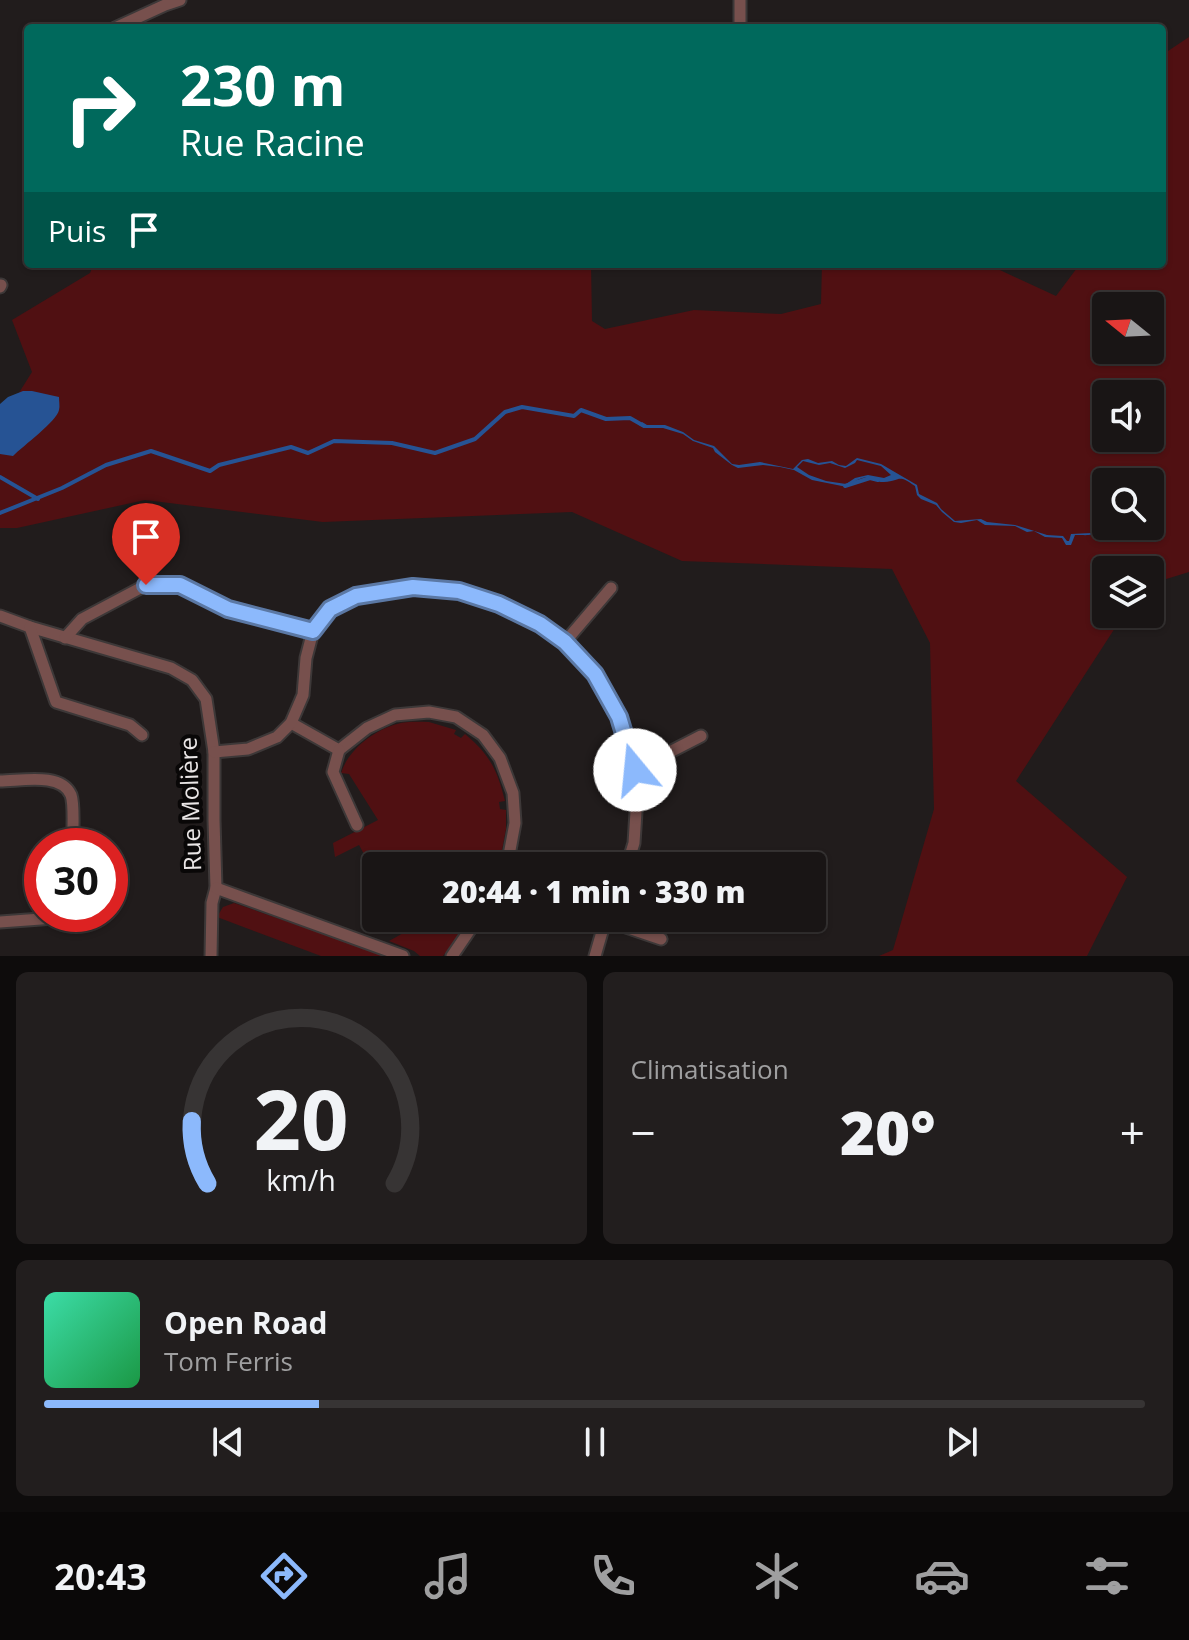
<!DOCTYPE html>
<html lang="fr">
<meta charset="utf-8">
<style>
body{margin:0;font-family:"Open Sans",sans-serif;background:#221e1e;color:#f1f3f6;height:100vh;display:flex;flex-direction:column;font-size:30px;white-space:nowrap}
*{box-sizing:border-box;margin:0}
p{font-size:26px;color:#9f9fa0}
.icon{flex:none;width:44px;height:44px;fill:none;stroke:currentColor;stroke-width:2;stroke-linecap:round;stroke-linejoin:round}
.map{position:relative;height:956px;overflow:hidden}
.sheet{display:flex;flex-direction:column;gap:16px;padding:16px;background:#0e0c0c;flex:1}
.sheet>*{flex:none}
.banner{position:absolute;left:24px;top:24px;width:1142px;height:244px;border-radius:8px;box-shadow:0 2px 6px #0004,0 0 0 2px #373434;background:#00695c;color:#fff;overflow:hidden}
.needle{width:52px;rotate:288deg}
.controls{position:absolute;left:1092px;top:292px;display:grid;gap:16px}
.controls a{display:grid;place-items:center;width:72px;height:72px;border-radius:8px;background:#191515;box-shadow:0 2px 6px #0004,0 0 0 2px #373434;font-size:40px}
.speed{position:absolute;left:24px;top:828px;display:flex;gap:16px;font-size:40px;font-weight:700;text-align:center}
.speed>*{display:grid;place-content:center;width:104px;height:104px;border-radius:50%;background:#191515;box-shadow:0 2px 6px #0004,0 0 0 2px #373434;line-height:1}
.speed .limit{border:12px solid #d22;background:#fff;color:#111}
.pin{position:absolute;display:grid;place-items:center;width:68px;height:68px;color:#fff;margin:-82px -34px;border-radius:50% 50% 50% 0;rotate:-45deg;box-shadow:0 0 8px #0007}
.pin .icon{rotate:45deg}
.me{position:absolute;width:88px;margin:-44px;rotate:343deg;stroke-linejoin:round;filter:drop-shadow(0 0 6px #0008)}
.turn{display:flex;align-items:center;gap:28px;height:168px;padding:0 24px;font-size:36px}
.turn .icon{width:104px;height:104px;stroke-width:2.5}
.turn b{display:block;font-size:56px;line-height:68px}
.then{display:flex;align-items:center;height:76px;padding:0 24px;background:#0003;gap:16px;font-size:30px}
.big{font-size:60px;font-weight:800;line-height:1.1}
.sheet .card{flex:1;display:flex;flex-direction:column;justify-content:center;gap:12px;min-width:0;padding:0 28px;border-radius:12px;background:#221e1e}
.sheet .dial{align-items:center;gap:0}
.dial svg{height:208px;overflow:visible;fill:none;stroke:#373434;stroke-width:7;stroke-linecap:round;text-anchor:middle}
.dial text{fill:#f1f3f6;stroke:none}
.song{display:flex;align-items:center;gap:24px}
.cover{width:96px;height:96px;border-radius:12px;background:linear-gradient(135deg,hsl(160 70% 55%),hsl(140 70% 35%))}
.played{height:8px;border-radius:4px;background:linear-gradient(90deg,#8cb9fc 25%,#373434 25%)}
.keys{display:flex;justify-content:space-around;direction:ltr}
.heat{display:flex;justify-content:space-between;align-items:center;font-size:44px;direction:ltr}
.sheet .tiles{flex:1;display:grid;gap:16px;grid-template-columns:1fr 1fr}
.card:last-child{grid-column:span 2}
.trip{position:absolute;left:362px;top:852px;width:464px;height:80px;border-radius:8px;background:#191515;box-shadow:0 2px 6px #0004,0 0 0 2px #373434;font-weight:800;line-height:80px;text-align:center}
.menu{display:flex;height:128px;justify-content:space-around;align-items:center;background:#0a0808;color:#9f9fa0}
.menu .icon{width:56px;height:56px}
.menu .on{color:#8cb9fc}
.menu b{font-size:36px;color:#f1f3f6}
.map>svg:first-child{display:block}
.green{fill:#501012;fill-rule:evenodd}
.water{fill:#265394;fill-rule:evenodd}
.lines{fill:none;stroke-linecap:round;stroke-linejoin:round}
.stream{stroke:#265394;stroke-width:4}
.minor-casing{stroke:#3d3838;stroke-width:15}
.minor{stroke:#77504d;stroke-width:11}
.route-casing{stroke:#5b78a4;stroke-width:20}
.route{stroke:#8cb9fc;stroke-width:14}
.labels{text-anchor:middle;stroke-width:8;stroke-linejoin:round;paint-order:stroke}
.street-label{font-size:24px;fill:#eae6e6;stroke:#090707}
</style>
<div class="map">
<svg width="1189" height="956" viewBox="0 0 1189 956">
<rect width="100%" height="100%" fill="#211c1c"/>
<g class="green">
<path d="M1189,37V572L1150,584V570H1106V614H1124L1016,781L1127,877L1087,956H879L893,950L934,809L930,643L892,569L682,561L572,512L323,522L145,500L17,528H0V423L32,372L12,320L90,273L94,264H591L592,321L605,329L694,310L781,314L821,304L822,264H987L1056,296L1080,264H1162V153L1166,148L1162,146V55ZM1106,306H1150V350H1106ZM1106,394H1150V438H1106ZM1106,482H1150V526H1106Z"/>
<path d="M429,722L456,730L454,734L461,738L465,734C490,755 497,769 505,801L499,802L500,809L506,810V829L499,866H406L400,858L385,866H376L374,872L359,845L335,857L333,843L378,820L349,774L341,773C348,750 374,730 397,724C407,721 419,722 429,722Z"/>
<polygon points="234,903 387,956 321,956 217,917 223,907"/>
<polygon points="430,918 472,918 443,956 420,956 414,951 389,941"/>
</g>
<g class="water">
<path d="M23,391H32L59,397C59,402 60,406 59,410C57,421 23,446 13,456L0,454V404L8,397Z"/>
<path d="M642,422L647,425H665L683,432L694,440L714,446L732,464L739,465L760,462L793,469L802,460L808,459L818,463L832,461L839,465L846,466L857,458L881,464L917,485L919,494L937,503L941,509L955,521L981,519L987,522L1015,525L1047,535L1063,536L1067,541H1069L1071,534L1091,533L1097,530L1101,517L1106,514V517H1103C1099,538 1093,535 1075,535L1071,545H1066L1062,538L1045,537L1034,531L1027,532L1015,526L985,525L977,520L961,523L954,522L942,512L936,505L921,499L917,495L915,486C897,473 901,481 884,482C873,482 882,480 872,478C862,475 854,482 847,487L812,480L794,470L780,467L763,465L738,468L732,465L715,452L713,448L693,441L683,434L663,428H645L639,425ZM857,460L881,466L891,475L884,478L868,475L855,478L846,484L826,481L809,475L797,467L803,461L819,465L830,463L845,468L855,463Z"/>
</g>
<g class="lines">
<g class="stream">
<polyline points="0,477 38,499"/>
<polyline points="845,486 870,478 878,480"/>
<polyline points="0,513 62,488 106,465 151,451 210,471 219,465 291,447 308,453 334,441 392,443 435,453 475,439 505,412 522,407 574,416 581,410 606,419 630,418 644,426"/>
</g>
<g class="minor-casing">
<g id="minor">
<polyline points="740,0 740,28"/>
<polyline points="115,28 165,5 180,0"/>
<polyline points="0,287 1,285"/>
<polyline points="0,616 30,627 171,668 192,680 206,699 214,752 214,820 216,888 212,903 211,956"/>
<polyline points="30,627 56,702 130,725 142,735"/>
<polyline points="65,638 82,619 146,585 180,585 228,609 313,631"/>
<polyline points="565,642 611,588"/>
<polyline points="291,723 339,750 367,728 395,715 429,712 456,717 483,735 500,758 513,793 515,823 507,866"/>
<polyline points="339,750 333,772 357,825"/>
<polyline points="214,752 248,749 277,737 291,723 303,695 306,658 313,631 330,609 356,596 413,587 459,591 499,604 540,624 565,642 595,674 619,717 635,770 636,812 634,843 627,866"/>
<polyline points="635,770 701,736"/>
<path d="M0,781C21,781 61,772 71,795C75,806 72,833 73,846"/>
<polyline points="216,888 403,956"/>
<polyline points="605,920 661,939"/>
<polyline points="0,922 68,917 70,914"/>
<polyline points="452,956 478,918"/>
<polyline points="595,956 606,918"/>
</g>
</g>
<use href="#minor" class="minor"/>
</g>
<g class="lines">
<g class="route-casing">
<polyline id="route" points="146,585 180,585 228,609 313,631 330,609 356,596 413,587 459,591 499,604 540,624 565,642 595,674 619,717 635,770"/>
</g>
<use href="#route" class="route"/>
</g>
<g class="labels">
<g class="street-label">
<text transform="translate(191 804) rotate(-92)" y="8">Rue Molière</text>
</g>
</g>
</svg>
<div class="controls">
<a><svg class="needle" viewBox="-14 -14 28 28"><path d="M0-13l5 13h-10z" fill="#e53935"/><path d="M0 13l5-13h-10z" fill="#9f9fa0"/></svg></a>
<a><svg class="icon" aria-label="sound" viewBox="0 0 24 24"><path d="M4 9h4l5-4v14l-5-4H4zM17 9q2 3 0 6"/></svg></a>
<a><svg class="icon" aria-label="search" viewBox="0 0 24 24"><circle cx="10" cy="10" r="6"/><path d="M15 15l6 6"/></svg></a>
<a><svg class="icon" aria-label="layers" viewBox="0 0 24 24"><path d="M12 4l9 5-9 5-9-5zM3 14l9 5 9-5"/></svg></a>
</div>
<div class="speed"><div class="limit">30</div></div>
<div class="pin" style="left:146px;top:585px;background:#d93025"><svg class="icon" aria-label="arrive" viewBox="0 0 24 24"><path d="M6 21V4h12l-3 4 3 4H6"/></svg></div>
<svg class="me" style="left:635px;top:770px" viewBox="-20 -20 40 40"><circle r="19" fill="#fff"/><path d="M0-13L10 11 0 6-10 11z" fill="#8cb9fc"/></svg>
<div class="trip">20:44 · 1 min · 330 m</div>
<div class="banner">
<div class="turn"><svg class="icon" aria-label="right" viewBox="0 0 24 24"><path d="M7 20v-9h11M14 6l5 5-5 5"/></svg><div><b>230 m</b>Rue Racine</div></div>
<div class="then">Puis<svg class="icon" aria-label="arrive" viewBox="0 0 24 24"><path d="M6 21V4h12l-3 4 3 4H6"/></svg></div>
</div>
</div>
<section class="sheet">
<div class="tiles">
<div class="card dial"><svg viewBox="0 0 100 80">
<path d="M14 69A42 42 0 1 1 86 69"/>
<path d="M14 69A42 42 0 0 1 8 45" stroke="#8cb9fc"/>
<text x="50" y="56" font-size="32" font-weight="700">20</text>
<text x="50" y="72" font-size="11">km/h</text>
</svg></div>
<div class="card"><p>Climatisation</p>
<div class="heat"><a>−</a><b class="big">20°</b><a>+</a></div>
</div>
<div class="card">
<div class="song"><i class="cover"></i><div><b>Open Road</b><p>Tom Ferris</p></div></div>
<div class="played"></div>
<div class="keys"><svg class="icon" aria-label="previous" viewBox="0 0 24 24"><path d="M18 5L8 12l10 7zM5 5v14"/></svg><svg class="icon" aria-label="pause" viewBox="0 0 24 24"><path d="M8 5v14M16 5v14"/></svg><svg class="icon" aria-label="next" viewBox="0 0 24 24"><path d="M6 5l10 7-10 7zM19 5v14"/></svg></div>
</div>
</div>
</section>
<nav class="menu">
<b>20:43</b>
<svg class="icon on" aria-label="directions" viewBox="0 0 24 24"><path d="M12 3l9 9-9 9-9-9zM9 14v-3h6M13 9l2 2-2 2"/></svg>
<svg class="icon" aria-label="music" viewBox="0 0 24 24"><path d="M9 18V5l10-2v13"/><circle cx="6" cy="18" r="3"/><circle cx="16" cy="16" r="3"/></svg>
<svg class="icon" aria-label="phone" viewBox="0 0 24 24"><path d="M5 4h4l2 5-3 2q2 4 5 5l2-3 5 2v4C11 20 4 13 5 4z"/></svg>
<svg class="icon" aria-label="climate" viewBox="0 0 24 24"><path d="M12 3v18M4 7l16 10M4 17L20 7"/></svg>
<svg class="icon" aria-label="car" viewBox="0 0 24 24"><path d="M5 17H2v-5l4-1 3-4h7l3 4 3 1v5h-3M9 17h6M6 11h13"/><circle cx="7" cy="17" r="2"/><circle cx="17" cy="17" r="2"/></svg>
<svg class="icon" aria-label="filters" viewBox="0 0 24 24"><path d="M4 7h16M4 17h16"/><circle cx="9" cy="7" r="2"/><circle cx="15" cy="17" r="2"/></svg>
</nav>
